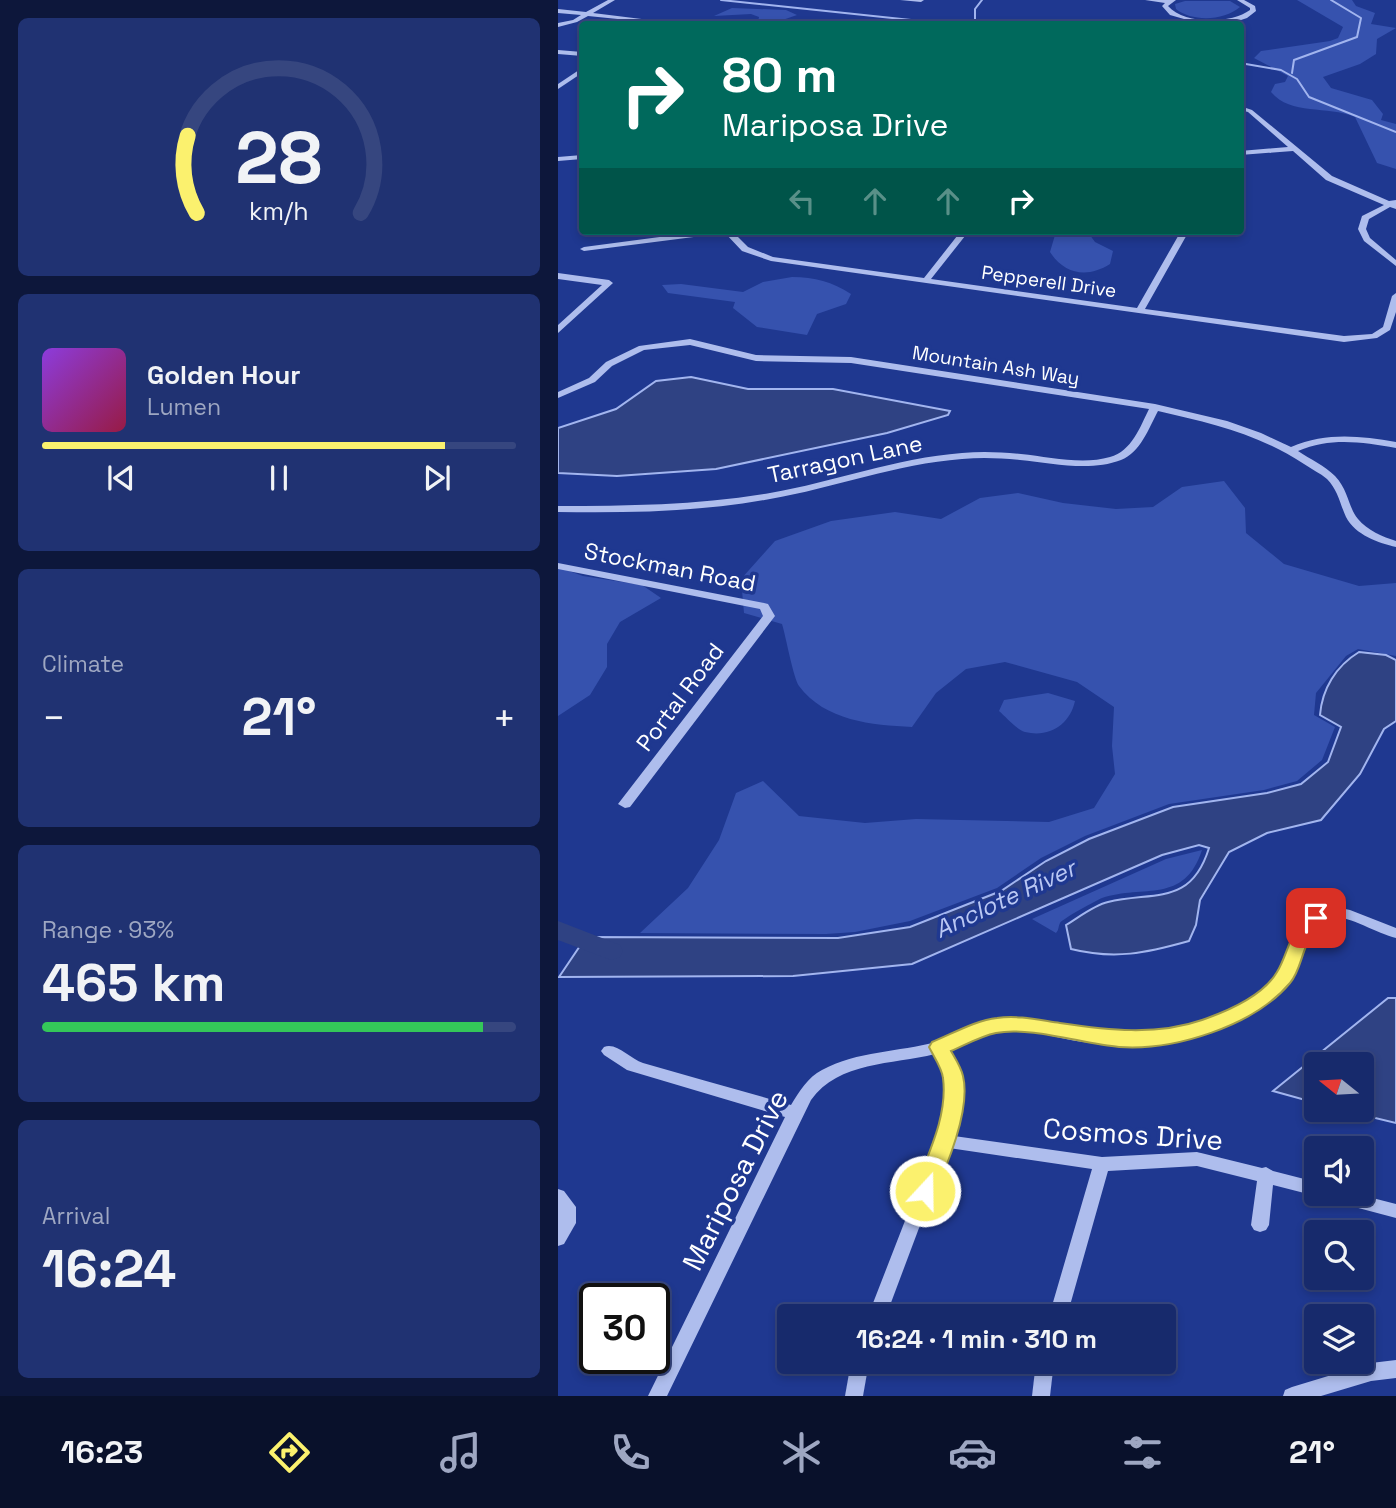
<!DOCTYPE html>
<meta charset="utf-8">
<style>
body{margin:0;font-family:"Space Grotesk",sans-serif;background:#203272;color:#f1f3f6;height:100vh;display:flex;flex-direction:column;font-size:26px;white-space:nowrap}
*{box-sizing:border-box;margin:0}
p{font-size:23px;color:#9ea7c2}
.icon{flex:none;width:38px;height:38px;fill:none;stroke:currentColor;stroke-width:2;stroke-linecap:round;stroke-linejoin:round}
.map{position:relative;flex:1;overflow:hidden}
.details{display:flex;flex-direction:column;gap:18px;padding:18px;background:#0d173b;width:558px}
.details>*{flex:none}
.top-card{position:absolute;left:21px;top:21px;width:665px;height:214px;border-radius:7px;box-shadow:0 4px 10px #0003,0 0 0 2px #36467f;background:#00695c;color:#fff;overflow:hidden}
.needle{width:46px;rotate:288deg}
.fabs{position:absolute;left:746px;top:1052px;display:grid;gap:14px}
.fabs a{display:grid;place-items:center;width:70px;height:70px;border-radius:7px;background:#172a6c;box-shadow:0 4px 10px #0003,0 0 0 2px #36467f;font-size:35px}
.speed{position:absolute;left:21px;top:1283px;display:flex;gap:14px;font-size:35px;font-weight:700;text-align:center}
.speed>*{display:grid;place-content:center;width:91px;height:91px;border-radius:50%;background:#172a6c;box-shadow:0 4px 10px #0003,0 0 0 2px #36467f;line-height:1}
.speed .limit{border:4px solid #111;border-radius:10px;background:#fff;color:#111}
.pin{position:absolute;display:grid;place-items:center;width:60px;height:60px;color:#fff;margin:-30px;border-radius:14px;box-shadow:0 4px 10px #0006}
.me{position:absolute;width:77px;margin:-38px;rotate:21deg;stroke-linejoin:round;filter:drop-shadow(0 0 5px #0008)}
.turn{display:flex;align-items:center;gap:24px;height:147px;padding:0 28px;font-size:32px}
.turn .icon{width:91px;height:91px;stroke-width:2.5}
.turn b{display:block;font-size:49px;line-height:60px}
.lanes{display:flex;align-items:center;height:66px;padding:0 28px;background:#0003;justify-content:center;gap:35px;direction:ltr}
.lanes .off{opacity:.35}
.big{font-size:52px;font-weight:700;line-height:1.1}
.details .card{flex:1;display:flex;flex-direction:column;justify-content:center;gap:10px;min-width:0;padding:0 24px;border-radius:10px;background:#203272}
.details .dial{align-items:center;gap:0}
.dial svg{height:182px;overflow:visible;fill:none;stroke:#36467f;stroke-width:7;stroke-linecap:round;text-anchor:middle}
.dial text{fill:#f1f3f6;stroke:none}
.song{display:flex;align-items:center;gap:21px}
.cover{width:84px;height:84px;border-radius:10px;background:linear-gradient(135deg,hsl(270 70% 55%),hsl(340 70% 35%))}
.played{height:7px;border-radius:4px;background:linear-gradient(90deg,#fbf16e 85%,#36467f 85%)}
.keys{display:flex;justify-content:space-around;direction:ltr}
.heat{display:flex;justify-content:space-between;align-items:center;font-size:38px;direction:ltr}
.charge{height:10px;border-radius:5px;background:linear-gradient(90deg,#34c759 93%,#36467f 0)}
.trip{position:absolute;left:219px;top:1304px;width:399px;height:70px;border-radius:7px;background:#172a6c;box-shadow:0 4px 10px #0003,0 0 0 2px #36467f;font-weight:700;line-height:70px;text-align:center}
.tabs{display:flex;height:112px;justify-content:space-around;align-items:center;background:#09112b;color:#9ea7c2}
.tabs .icon{width:49px;height:49px}
.tabs .current{color:#fbf16e}
.tabs b{font-size:32px;color:#f1f3f6}
main{display:flex;flex:1;min-height:0}
.map>svg:first-child{display:block}
.green{fill:#3652ae}
.water{fill:#2f4283;stroke:#a2b5ef;stroke-width:2}
.lines{fill:none;stroke-linecap:round;stroke-linejoin:round}
.stream{stroke:#a2b5ef;stroke-width:2}
.river{fill:#2f4283;fill-rule:evenodd}
.minor{fill:#aebded;fill-rule:evenodd}
.route{fill:#fbf16e;stroke:#a39d48;stroke-width:2}
.labels{text-anchor:middle;stroke-width:7;stroke-linejoin:round;paint-order:stroke}
.far-street-label{font-size:19px;fill:#fff;stroke:#1f3890}
.street-label{font-size:23px;fill:#fff;stroke:#1f3890}
.water-label{font-size:24px;font-style:italic;fill:#bac8f4;stroke:#1f3890}
.near-street-label{font-size:28px;fill:#fff;stroke:#1f3890}
</style>
<main>
<section class="details">
<div class="card dial"><svg viewBox="0 0 100 80">
<path d="M14 69A42 42 0 1 1 86 69"/>
<path d="M14 69A42 42 0 0 1 10 35" stroke="#fbf16e"/>
<text x="50" y="56" font-size="32" font-weight="700">28</text>
<text x="50" y="72" font-size="11">km/h</text>
</svg></div>
<div class="card">
<div class="song"><i class="cover"></i><div><b>Golden Hour</b><p>Lumen</p></div></div>
<div class="played"></div>
<div class="keys"><svg class="icon" aria-label="previous" viewBox="0 0 24 24"><path d="M18 5L8 12l10 7zM5 5v14"/></svg><svg class="icon" aria-label="pause" viewBox="0 0 24 24"><path d="M8 5v14M16 5v14"/></svg><svg class="icon" aria-label="next" viewBox="0 0 24 24"><path d="M6 5l10 7-10 7zM19 5v14"/></svg></div>
</div>
<div class="card"><p>Climate</p>
<div class="heat"><a>−</a><b class="big">21°</b><a>+</a></div>
</div>
<div class="card"><p>Range · 93%</p><b class="big">465 km</b><div class="charge"></div></div>
<div class="card"><p>Arrival</p><b class="big">16:24</b></div>
</section>
<div class="map">
<svg width="838" height="1396" viewBox="0 0 838 1396">
<rect width="100%" height="100%" fill="#1f3890"/>
<g class="green">
<path d="M739,0H794L798,6L817,13L813,24L838,28L819,39L818,54L802,64L765,77L773,88L814,100L825,114L823,120L838,124V169L819,163L797,117C769,105 733,116 713,92L717,84L727,82L730,76L696,58L703,51L772,41L780,38L785,27Z"/>
<path d="M627,1H672L682,7C666,21 634,22 618,9L617,4Z"/>
<polygon points="174,8 228,10 239,15 213,24 200,22 201,17 193,14 156,16"/>
<path d="M495,231H529L537,242L555,251L552,264C530,278 507,275 492,252L497,235Z"/>
<path d="M234,277C257,277 274,282 293,294L288,304L259,314L249,335L199,327L175,308L177,302L110,293L104,285L123,284L185,292L205,282Z"/>
<path d="M666,481L687,508L688,533L726,564L801,586L838,583V656L800,649L788,656L758,693L756,715L777,727L764,760L739,781L706,790L611,804L527,836L483,858L439,888L352,921L297,932L268,934L82,933L130,888L161,840L178,793L205,781L241,816L307,823L358,819L491,822L536,808L557,774L554,746L556,707L519,682L447,662L408,669L378,693L354,727C314,725 267,721 241,686C235,677 228,637 224,624L186,613L183,579L217,541L273,521L337,512L383,519L422,498L460,493L505,503L558,509L595,507L624,487Z"/>
<polygon points="0,567 25,576 84,585 103,598 62,622 49,644 49,667 32,695 0,716"/>
<path d="M490,693L517,701C512,724 492,738 467,732C458,729 448,717 441,711L446,700Z"/>
<path d="M644,850C626,905 586,884 544,898C539,900 504,919 502,923C500,927 501,930 498,933L474,919L608,859Z"/>
</g>
<g class="water">
<polygon points="133,377 190,389 275,389 392,411 390,415 329,433 158,469 59,476 0,473 0,428 58,409 98,381"/>
<path d="M801,652L828,655L838,660V721L826,729L802,774L763,820L709,833L671,852L642,900L638,925L631,941C588,953 557,960 513,949L508,925C520,918 536,905 550,902C597,891 633,906 651,848L641,845L604,855L354,964L235,976L1,977L28,937L280,938L352,927L443,891L488,861L531,839L615,807L709,793L743,784L770,762L783,727L762,715C764,689 778,666 801,652Z"/>
<polygon points="830,998 838,998 838,1123 784,1110 803,1110 803,1064 758,1064 758,1103 715,1091"/>
</g>
<g class="lines">
<g class="stream">
<polyline points="163,0 391,24"/>
<polyline points="417,24 417,9 424,0"/>
<polyline points="682,63 723,70 739,79 751,97 838,132"/>
<polyline points="734,73 736,60 799,37 803,18 773,0"/>
</g>
<polygon class="river" points="0,921 62,945 65,951 62,957 53,960 0,940"/>
<g class="minor">
<polygon points="50,0 57,0 35,13 124,24 109,24 30,16 19,22 0,27 0,23 15,20 23,15 0,13 0,9 28,12"/>
<polygon points="342,0 366,0 363,2"/>
<path d="M587,0H618L610,6C627,25 673,24 692,10V8L679,0H686L697,6L698,11L689,18L680,21L656,24L633,21L612,15L604,6L607,3Z"/>
<polygon points="0,50 24,52 24,56 0,54"/>
<polygon points="24,68 24,73 0,89 0,84"/>
<polygon points="682,106 694,110 774,176 831,201 838,200 838,209 832,207 811,219 808,229 812,238 838,260 838,266 806,241 800,229 804,216 826,205 768,180 735,151 682,155 682,151 730,147 690,112 682,110"/>
<polygon points="24,155 24,159 0,161 0,157"/>
<polygon points="147,231 174,231 190,247 215,257 366,278 403,231 411,231 373,279 579,308 623,231 631,231 587,309 786,336 814,334 825,327 834,296 838,293 838,312 832,330 819,338 786,342 213,261 184,251 167,233 26,251 22,249 26,247"/>
<polygon points="0,273 51,280 55,283 0,333 0,325 44,285 0,279"/>
<path d="M132,339L198,355L293,357L597,404L669,421L703,433L733,447C769,432 801,436 838,442V448C804,442 773,437 740,451C752,459 767,466 777,476C791,491 790,507 800,519C809,530 825,537 838,541V547C821,543 797,535 788,517C782,504 780,490 769,479C762,473 753,469 746,464C701,434 652,423 600,411C591,428 582,453 563,460C532,472 494,463 462,460C443,458 424,457 404,459C338,464 276,488 212,499C142,512 71,513 0,512V506C71,506 142,505 212,493C276,482 338,458 404,453C424,451 443,452 463,454C491,457 525,465 552,457C574,451 582,427 591,409L293,363L198,361L132,345L86,350L54,366L37,382L0,398V392L31,378L48,362L81,346Z"/>
<polygon points="0,563 206,603 210,604 217,616 72,807 67,808 60,804 205,616 202,609 0,569"/>
<path d="M773,906L792,910L838,928V938C817,933 788,913 768,917C750,931 747,953 737,972C729,986 717,997 704,1006C653,1042 585,1050 525,1042C500,1039 476,1029 451,1031C429,1032 410,1043 390,1050L403,1075V1106L396,1136L544,1157L639,1152L704,1168L708,1167L715,1171L758,1182V1194H764L758,1196L715,1185L711,1225L708,1230L702,1232L696,1230L693,1225L699,1181L639,1166L550,1171L509,1316H491L534,1169L391,1148L328,1316H310L378,1141L387,1106V1075L377,1054C334,1065 281,1061 253,1100L109,1396H90L227,1117L69,1070L46,1055L43,1051L46,1047C59,1042 72,1059 85,1063C134,1077 184,1091 233,1105C241,1092 250,1077 264,1070C299,1051 341,1052 378,1042C403,1034 427,1020 454,1019C477,1019 500,1027 523,1030C554,1034 587,1034 619,1028C655,1022 697,1005 720,974C741,947 733,917 773,906Z"/>
<polygon points="0,1189 6,1191 18,1207 18,1223 6,1244 0,1246"/>
<polygon points="766,1194 799,1194 838,1204 838,1218 774,1201 768,1199"/>
<polygon points="838,1360 838,1378 813,1381 763,1396 725,1396 727,1390 734,1387 813,1363"/>
<polygon points="293,1362 311,1362 305,1396 287,1396"/>
<polygon points="478,1362 496,1362 492,1396 474,1396"/>
</g>
</g>
<path class="route" d="M758,911L765,913L768,918C762,927 754,935 749,944C743,957 741,973 732,983C696,1026 616,1051 561,1047C526,1044 471,1026 438,1033C423,1036 407,1045 393,1051C397,1058 403,1067 405,1076C413,1109 389,1167 374,1198L367,1200L359,1198L356,1191C369,1156 390,1117 385,1078C384,1068 376,1057 371,1047L374,1042C394,1034 418,1020 439,1018C460,1015 481,1020 502,1023C549,1030 598,1036 644,1020C670,1011 705,996 719,972C731,953 734,919 758,911Z"/>
<g class="labels">
<g class="far-street-label">
<text transform="translate(491 281) rotate(8)" y="7">Pepperell Drive</text>
<text transform="translate(438 365) rotate(9)" y="7">Mountain Ash Way</text>
</g>
<g class="street-label">
<text transform="translate(287 459) rotate(-12)" y="8">Tarragon Lane</text>
<text transform="translate(112 567) rotate(11)" y="8">Stockman Road</text>
<text transform="translate(122 697) rotate(-53)" y="8">Portal Road</text>
</g>
<g class="water-label">
<text transform="translate(447 899) rotate(-25)" y="8">Anclote River</text>
</g>
<g class="near-street-label">
<text transform="translate(575 1134) rotate(4)" y="10">Cosmos Drive</text>
<text transform="translate(177 1180) rotate(-63)" y="10">Mariposa Drive</text>
</g>
</g>
</svg>
<div class="fabs">
<a><svg class="needle" viewBox="-14 -14 28 28"><path d="M0-13l5 13h-10z" fill="#e53935"/><path d="M0 13l5-13h-10z" fill="#9ea7c2"/></svg></a>
<a><svg class="icon" aria-label="sound" viewBox="0 0 24 24"><path d="M4 9h4l5-4v14l-5-4H4zM17 9q2 3 0 6"/></svg></a>
<a><svg class="icon" aria-label="search" viewBox="0 0 24 24"><circle cx="10" cy="10" r="6"/><path d="M15 15l6 6"/></svg></a>
<a><svg class="icon" aria-label="layers" viewBox="0 0 24 24"><path d="M12 4l9 5-9 5-9-5zM3 14l9 5 9-5"/></svg></a>
</div>
<div class="speed"><div class="limit">30</div></div>
<div class="pin" style="left:758px;top:918px;background:#d93025"><svg class="icon" aria-label="arrive" viewBox="0 0 24 24"><path d="M6 21V4h12l-3 4 3 4H6"/></svg></div>
<svg class="me" style="left:367px;top:1191px" viewBox="-20 -20 40 40"><circle r="17" fill="#fbf16e" stroke="#fff" stroke-width="3"/><path d="M0-11L8 9 0 5-8 9z" fill="#fff"/></svg>
<div class="trip">16:24 · 1 min · 310 m</div>
<div class="top-card">
<div class="turn"><svg class="icon" aria-label="right" viewBox="0 0 24 24"><path d="M7 20v-9h11M14 6l5 5-5 5"/></svg><div><b>80 m</b>Mariposa Drive</div></div>
<div class="lanes"><svg class="icon off" aria-label="left" viewBox="0 0 24 24"><path d="M17 20v-9H6M10 6l-5 5 5 5"/></svg><svg class="icon off" aria-label="ahead" viewBox="0 0 24 24"><path d="M12 20V5M6 11l6-6 6 6"/></svg><svg class="icon off" aria-label="ahead" viewBox="0 0 24 24"><path d="M12 20V5M6 11l6-6 6 6"/></svg><svg class="icon" aria-label="right" viewBox="0 0 24 24"><path d="M7 20v-9h11M14 6l5 5-5 5"/></svg></div>
</div>
</div>
</main>
<nav class="tabs">
<b>16:23</b>
<svg class="icon current" aria-label="directions" viewBox="0 0 24 24"><path d="M12 3l9 9-9 9-9-9zM9 14v-3h6M13 9l2 2-2 2"/></svg>
<svg class="icon" aria-label="music" viewBox="0 0 24 24"><path d="M9 18V5l10-2v13"/><circle cx="6" cy="18" r="3"/><circle cx="16" cy="16" r="3"/></svg>
<svg class="icon" aria-label="phone" viewBox="0 0 24 24"><path d="M5 4h4l2 5-3 2q2 4 5 5l2-3 5 2v4C11 20 4 13 5 4z"/></svg>
<svg class="icon" aria-label="climate" viewBox="0 0 24 24"><path d="M12 3v18M4 7l16 10M4 17L20 7"/></svg>
<svg class="icon" aria-label="car" viewBox="0 0 24 24"><path d="M5 17H2v-5l4-1 3-4h7l3 4 3 1v5h-3M9 17h6M6 11h13"/><circle cx="7" cy="17" r="2"/><circle cx="17" cy="17" r="2"/></svg>
<svg class="icon" aria-label="filters" viewBox="0 0 24 24"><path d="M4 7h16M4 17h16"/><circle cx="9" cy="7" r="2"/><circle cx="15" cy="17" r="2"/></svg>
<b>21°</b>
</nav>
